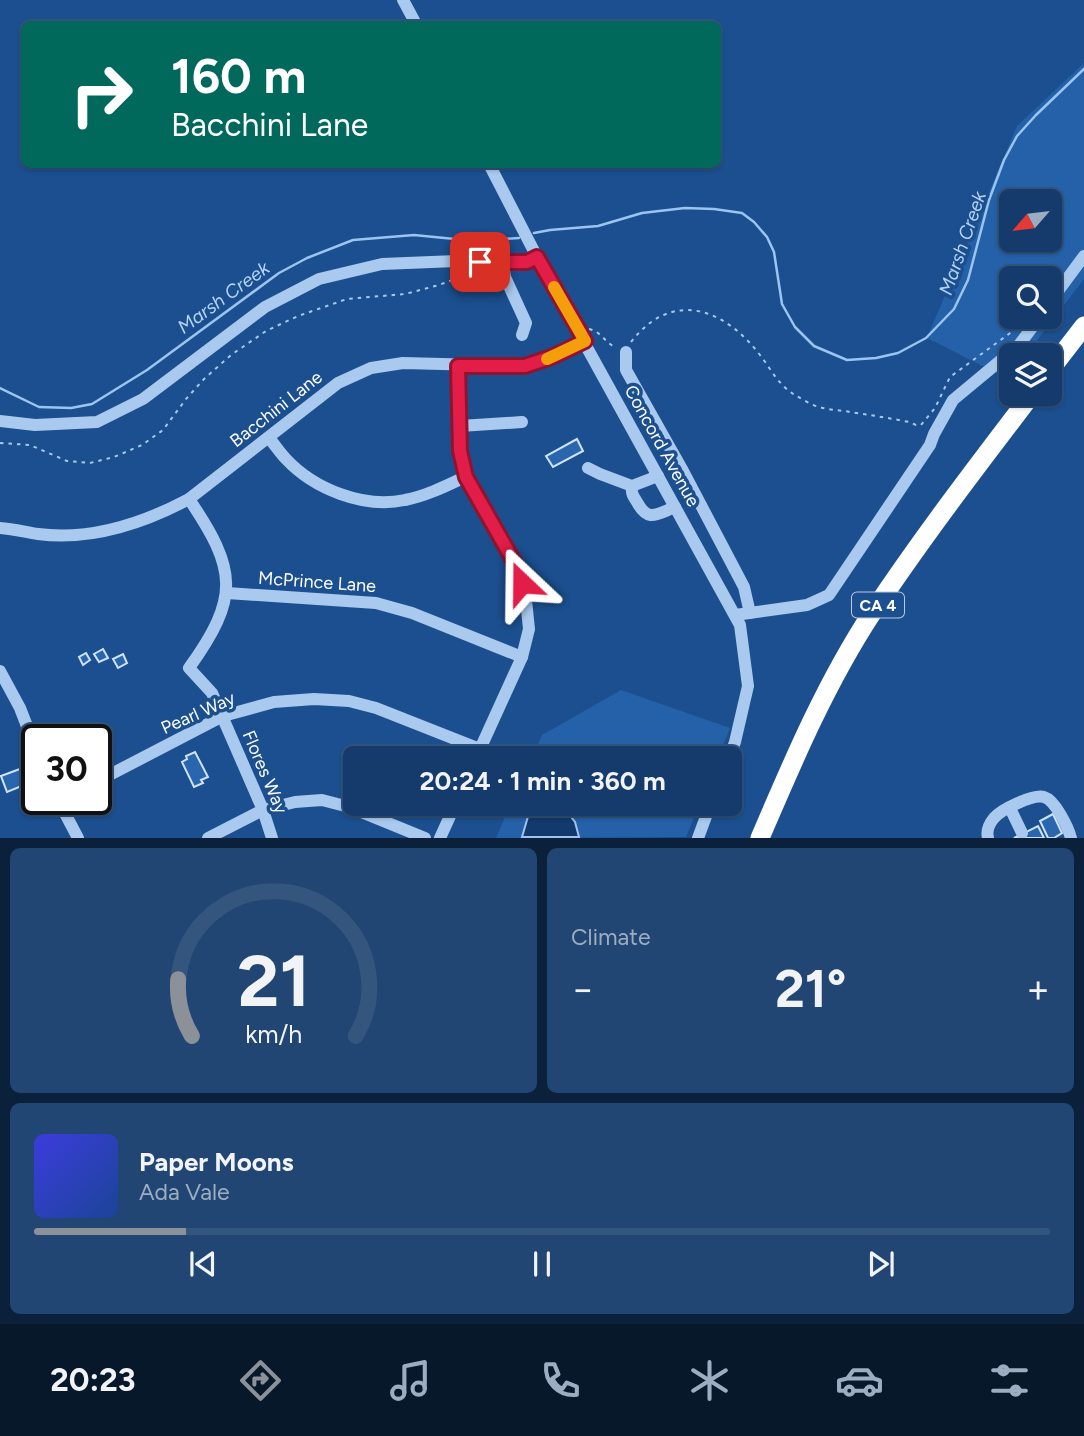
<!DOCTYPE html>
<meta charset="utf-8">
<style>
body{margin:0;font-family:Figtree,sans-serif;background:#214673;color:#f1f3f6;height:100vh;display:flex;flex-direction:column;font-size:26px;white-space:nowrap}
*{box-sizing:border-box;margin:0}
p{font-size:23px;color:#9dadc1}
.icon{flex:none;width:38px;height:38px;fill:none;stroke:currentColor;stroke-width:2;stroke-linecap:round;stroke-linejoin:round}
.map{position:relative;height:838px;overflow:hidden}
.side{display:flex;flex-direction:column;gap:10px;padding:10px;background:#0b203b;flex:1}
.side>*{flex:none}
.hud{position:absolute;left:21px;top:21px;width:700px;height:147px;border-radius:10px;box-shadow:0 2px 5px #0004,0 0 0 2px #33557e;background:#00695c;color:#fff;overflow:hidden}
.needle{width:46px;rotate:242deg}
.fabs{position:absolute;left:999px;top:189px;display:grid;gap:14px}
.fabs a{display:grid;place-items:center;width:63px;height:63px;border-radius:10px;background:#143b6b;box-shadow:0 2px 5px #0004,0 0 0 2px #33557e;font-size:35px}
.speed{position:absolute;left:21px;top:724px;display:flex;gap:14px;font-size:35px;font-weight:700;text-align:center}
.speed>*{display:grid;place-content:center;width:91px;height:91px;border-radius:50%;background:#143b6b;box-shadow:0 2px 5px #0004,0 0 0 2px #33557e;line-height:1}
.speed .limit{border:4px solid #111;border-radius:10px;background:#fff;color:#111}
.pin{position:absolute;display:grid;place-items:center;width:60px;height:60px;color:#fff;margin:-30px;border-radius:14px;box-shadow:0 4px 10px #0006}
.me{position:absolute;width:77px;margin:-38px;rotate:337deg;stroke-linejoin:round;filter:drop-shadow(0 0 5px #0008)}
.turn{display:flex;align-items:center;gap:24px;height:147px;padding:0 35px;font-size:32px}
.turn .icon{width:91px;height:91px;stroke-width:2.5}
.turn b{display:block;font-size:49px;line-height:60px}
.big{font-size:52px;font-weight:700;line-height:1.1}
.side .tile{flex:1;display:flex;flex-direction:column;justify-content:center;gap:10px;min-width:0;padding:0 24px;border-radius:10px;background:#214673}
.side .dial{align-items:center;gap:0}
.dial svg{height:182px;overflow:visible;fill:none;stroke:#33557e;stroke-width:7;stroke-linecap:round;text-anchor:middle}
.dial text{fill:#f1f3f6;stroke:none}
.song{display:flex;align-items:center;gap:21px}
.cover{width:84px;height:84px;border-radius:10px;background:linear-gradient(135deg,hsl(240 70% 55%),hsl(220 70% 35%))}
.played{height:7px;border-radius:4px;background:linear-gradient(90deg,#8c9099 15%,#33557e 15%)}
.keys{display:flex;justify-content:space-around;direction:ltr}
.heat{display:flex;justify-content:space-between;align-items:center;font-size:38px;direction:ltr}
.side .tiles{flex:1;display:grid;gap:10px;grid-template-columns:1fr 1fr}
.tile:last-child{grid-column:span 2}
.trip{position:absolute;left:343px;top:746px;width:399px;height:70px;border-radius:10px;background:#143b6b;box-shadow:0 2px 5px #0004,0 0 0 2px #33557e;font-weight:700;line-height:70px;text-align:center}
.tab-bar{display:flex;height:112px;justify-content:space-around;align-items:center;background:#08182b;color:#9dadc1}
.tab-bar .icon{width:49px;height:49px}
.tab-bar .on{color:#8c9099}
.tab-bar b{font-size:32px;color:#f1f3f6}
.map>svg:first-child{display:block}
.green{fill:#2461a8;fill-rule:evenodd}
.water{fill:#123a6d;stroke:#9cc4f0;stroke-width:2}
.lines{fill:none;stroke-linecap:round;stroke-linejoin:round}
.stream{stroke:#9cc4f0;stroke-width:2.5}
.building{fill:#2a66ad;stroke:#cfe3fa;stroke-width:2}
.path{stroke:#a9c9ee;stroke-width:2;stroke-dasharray:3.5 5;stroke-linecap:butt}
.minor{stroke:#a9c9ee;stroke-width:12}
.highway{stroke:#fff;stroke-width:19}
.route-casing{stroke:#92132f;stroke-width:18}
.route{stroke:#e11d48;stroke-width:12}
.slow{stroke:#f59e0b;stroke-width:12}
.labels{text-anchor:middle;stroke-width:7;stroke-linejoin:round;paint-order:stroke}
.shield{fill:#1b4f8f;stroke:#bbcadd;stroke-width:2}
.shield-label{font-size:16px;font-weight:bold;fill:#fff}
.street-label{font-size:18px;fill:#fff;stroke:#1b4f8f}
.water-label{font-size:19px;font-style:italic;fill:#b5d3f5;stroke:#1b4f8f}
</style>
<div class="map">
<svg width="1084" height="838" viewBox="0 0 1084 838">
<rect width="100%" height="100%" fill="#1b4f8f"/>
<g class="green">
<path d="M1084,63V279L1026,355H1012L1011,374L1008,379L927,338L1017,126ZM1012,201H1050V240H1012ZM1012,278H1050V317H1012Z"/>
<polygon points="621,690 730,728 718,758 532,758 542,735"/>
<polygon points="511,803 700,803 686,837 496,838"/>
</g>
<polygon class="water" points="532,803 560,803 575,822 579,837 522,837"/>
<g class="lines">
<g class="stream">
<polyline points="534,233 550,230 598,226 642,213 685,208 714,209 742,213 754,222 767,237 774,252 782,304 795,327 814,346 847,360 876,358 898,353 926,338 954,309 968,280 989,200 1004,160 1017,136 1036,115 1084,69"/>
<polyline points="0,388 39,407 71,408 92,404 147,370 279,273 307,258 353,240 414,235 475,241 519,238"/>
</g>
</g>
<g class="building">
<polygon points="577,439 583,451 553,467 546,456"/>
<polygon points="103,649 108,658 99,662 94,654"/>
<polygon points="86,653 90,660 83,665 79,657"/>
<polygon points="123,654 127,663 118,668 113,659"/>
<polygon points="195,752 208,777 201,780 203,783 194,787 182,762 187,759 186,756"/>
<polygon points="25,767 28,776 31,774 34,781 7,792 1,776"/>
<polygon points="1053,814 1062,833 1054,838 1048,838 1040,821"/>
<polygon points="1038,826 1044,838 1014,838"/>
</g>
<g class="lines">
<g class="path">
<path d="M589,329C602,332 604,342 615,347"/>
<path d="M631,342C672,289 724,308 760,355C771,369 778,385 795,395C802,399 811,405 819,407C829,410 840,410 850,412C870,415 889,418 909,422L916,425H921L935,408L950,377L1017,328"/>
<polyline points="0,443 30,445 67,461 90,463 114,457 142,445 163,430 186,399 204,379 231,355 266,331 298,316 347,299 405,294 439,285 460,277 484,274 494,276"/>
</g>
<g class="minor">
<polyline points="403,0 416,24"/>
<polyline points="489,164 537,257 740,625 748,686 735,742 729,758"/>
<polyline points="503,263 505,277 526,323 522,335"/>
<polyline points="1050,302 1084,256"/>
<polyline points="626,352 626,370 683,471 744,587 750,613"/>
<polyline points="458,366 460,451 465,477 517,567 526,600 529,629 522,657 476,758"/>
<polyline points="0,421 35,425 97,422 143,399 265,307 319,279 382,264 456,261 503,263 527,262 537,257"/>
<polyline points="460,426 522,422"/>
<path d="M269,438C275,445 280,453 286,459C314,489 364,509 405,500C426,496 446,486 465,477"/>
<polyline points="588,468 600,474 632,486 658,476"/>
<path d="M632,486C631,493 633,496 637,502C648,523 657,514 675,507"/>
<path d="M189,499C237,570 240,597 189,668L212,693L263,810L272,838"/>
<path d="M0,528C13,529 25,532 38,534C91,541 142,524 189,499L338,383L371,368L403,363L525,366L554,357L585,341"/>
<polyline points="227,593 376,603 412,613 522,657"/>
<polyline points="735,615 807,605 829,595 930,445 934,434 953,400 1019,345 1040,317"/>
<polyline points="0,671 20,708 37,752"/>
<polyline points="96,782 223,716 274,702 314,699 349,701 376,708 480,749"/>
<polyline points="58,800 78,838"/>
<polyline points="1010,808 1022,833"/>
<polyline points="208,838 263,810 295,802 322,800 349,807 425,838"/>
<polyline points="440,838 456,803"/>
<polyline points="698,838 711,803"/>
<path d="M988,838C986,830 989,824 994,818C1002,809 1033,794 1044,797C1055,800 1068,827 1071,838"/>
</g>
<g class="highway">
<polyline points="1050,370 1084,326"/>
<path d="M760,838C793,761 826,683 872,613C922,538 977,466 1032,394"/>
</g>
</g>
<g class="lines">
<g class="route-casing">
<polyline id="route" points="480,262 527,262 537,257 585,341 554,356 525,366 458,366 460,451 466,477 517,567 522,583"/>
</g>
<use href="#route" class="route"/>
<polyline class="slow" points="547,359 585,341 554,287"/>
</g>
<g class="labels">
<rect class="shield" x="852" y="592.5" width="52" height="25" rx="5"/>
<g class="shield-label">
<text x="878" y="611">CA 4</text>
</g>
<g class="street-label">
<text transform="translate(276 409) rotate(-38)" y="6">Bacchini Lane</text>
<text transform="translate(662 446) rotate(61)" y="6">Concord Avenue</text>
<text transform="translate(317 582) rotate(4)" y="6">McPrince Lane</text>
<text transform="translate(198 713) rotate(-24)" y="6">Pearl Way</text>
<text transform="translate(265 772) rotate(67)" y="6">Flores Way</text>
</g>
<g class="water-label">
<text transform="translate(962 243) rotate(-71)" y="7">Marsh Creek</text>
<text transform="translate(223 297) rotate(-36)" y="7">Marsh Creek</text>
</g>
</g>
</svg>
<div class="fabs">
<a><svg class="needle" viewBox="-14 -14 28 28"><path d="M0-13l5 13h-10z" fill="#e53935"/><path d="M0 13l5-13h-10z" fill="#9dadc1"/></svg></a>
<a><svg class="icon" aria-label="search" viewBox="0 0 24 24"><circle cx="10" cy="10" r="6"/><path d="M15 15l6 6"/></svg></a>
<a><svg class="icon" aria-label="layers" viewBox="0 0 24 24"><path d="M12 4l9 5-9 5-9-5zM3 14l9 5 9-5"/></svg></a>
</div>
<div class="speed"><div class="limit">30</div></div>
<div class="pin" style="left:480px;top:262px;background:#d93025"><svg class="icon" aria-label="arrive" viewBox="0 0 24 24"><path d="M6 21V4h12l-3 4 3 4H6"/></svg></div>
<svg class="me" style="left:522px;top:583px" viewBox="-20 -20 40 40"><path d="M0-17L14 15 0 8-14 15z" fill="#e11d48" stroke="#fff" stroke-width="4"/></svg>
<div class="trip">20:24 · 1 min · 360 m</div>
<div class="hud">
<div class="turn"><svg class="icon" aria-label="right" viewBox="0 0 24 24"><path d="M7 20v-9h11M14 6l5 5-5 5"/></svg><div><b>160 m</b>Bacchini Lane</div></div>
</div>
</div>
<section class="side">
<div class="tiles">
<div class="tile dial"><svg viewBox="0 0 100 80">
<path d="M14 69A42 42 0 1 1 86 69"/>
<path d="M14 69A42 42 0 0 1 8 44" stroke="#8c9099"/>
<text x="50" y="56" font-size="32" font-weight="700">21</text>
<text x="50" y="72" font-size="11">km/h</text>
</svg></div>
<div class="tile"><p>Climate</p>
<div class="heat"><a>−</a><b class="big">21°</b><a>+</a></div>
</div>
<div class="tile">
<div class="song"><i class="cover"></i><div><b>Paper Moons</b><p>Ada Vale</p></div></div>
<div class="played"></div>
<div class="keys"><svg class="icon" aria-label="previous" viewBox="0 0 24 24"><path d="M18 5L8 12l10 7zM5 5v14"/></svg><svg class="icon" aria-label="pause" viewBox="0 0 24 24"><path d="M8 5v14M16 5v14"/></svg><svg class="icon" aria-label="next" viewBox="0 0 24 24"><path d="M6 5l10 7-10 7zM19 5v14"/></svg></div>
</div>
</div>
</section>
<nav class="tab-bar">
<b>20:23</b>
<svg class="icon on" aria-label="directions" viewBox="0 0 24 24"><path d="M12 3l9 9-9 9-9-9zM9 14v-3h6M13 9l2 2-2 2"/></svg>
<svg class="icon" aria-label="music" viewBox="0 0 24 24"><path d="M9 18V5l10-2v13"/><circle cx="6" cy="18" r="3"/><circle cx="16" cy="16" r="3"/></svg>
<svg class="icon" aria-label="phone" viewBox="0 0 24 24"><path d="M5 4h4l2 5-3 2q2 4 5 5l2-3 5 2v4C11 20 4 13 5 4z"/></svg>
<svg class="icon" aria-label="climate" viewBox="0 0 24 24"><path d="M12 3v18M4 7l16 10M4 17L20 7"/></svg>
<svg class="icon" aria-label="car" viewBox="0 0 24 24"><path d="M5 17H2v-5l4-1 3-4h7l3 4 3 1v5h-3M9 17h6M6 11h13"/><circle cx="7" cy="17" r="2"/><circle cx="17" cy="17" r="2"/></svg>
<svg class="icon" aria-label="filters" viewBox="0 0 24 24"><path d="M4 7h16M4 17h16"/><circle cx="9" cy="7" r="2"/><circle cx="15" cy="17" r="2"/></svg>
</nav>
